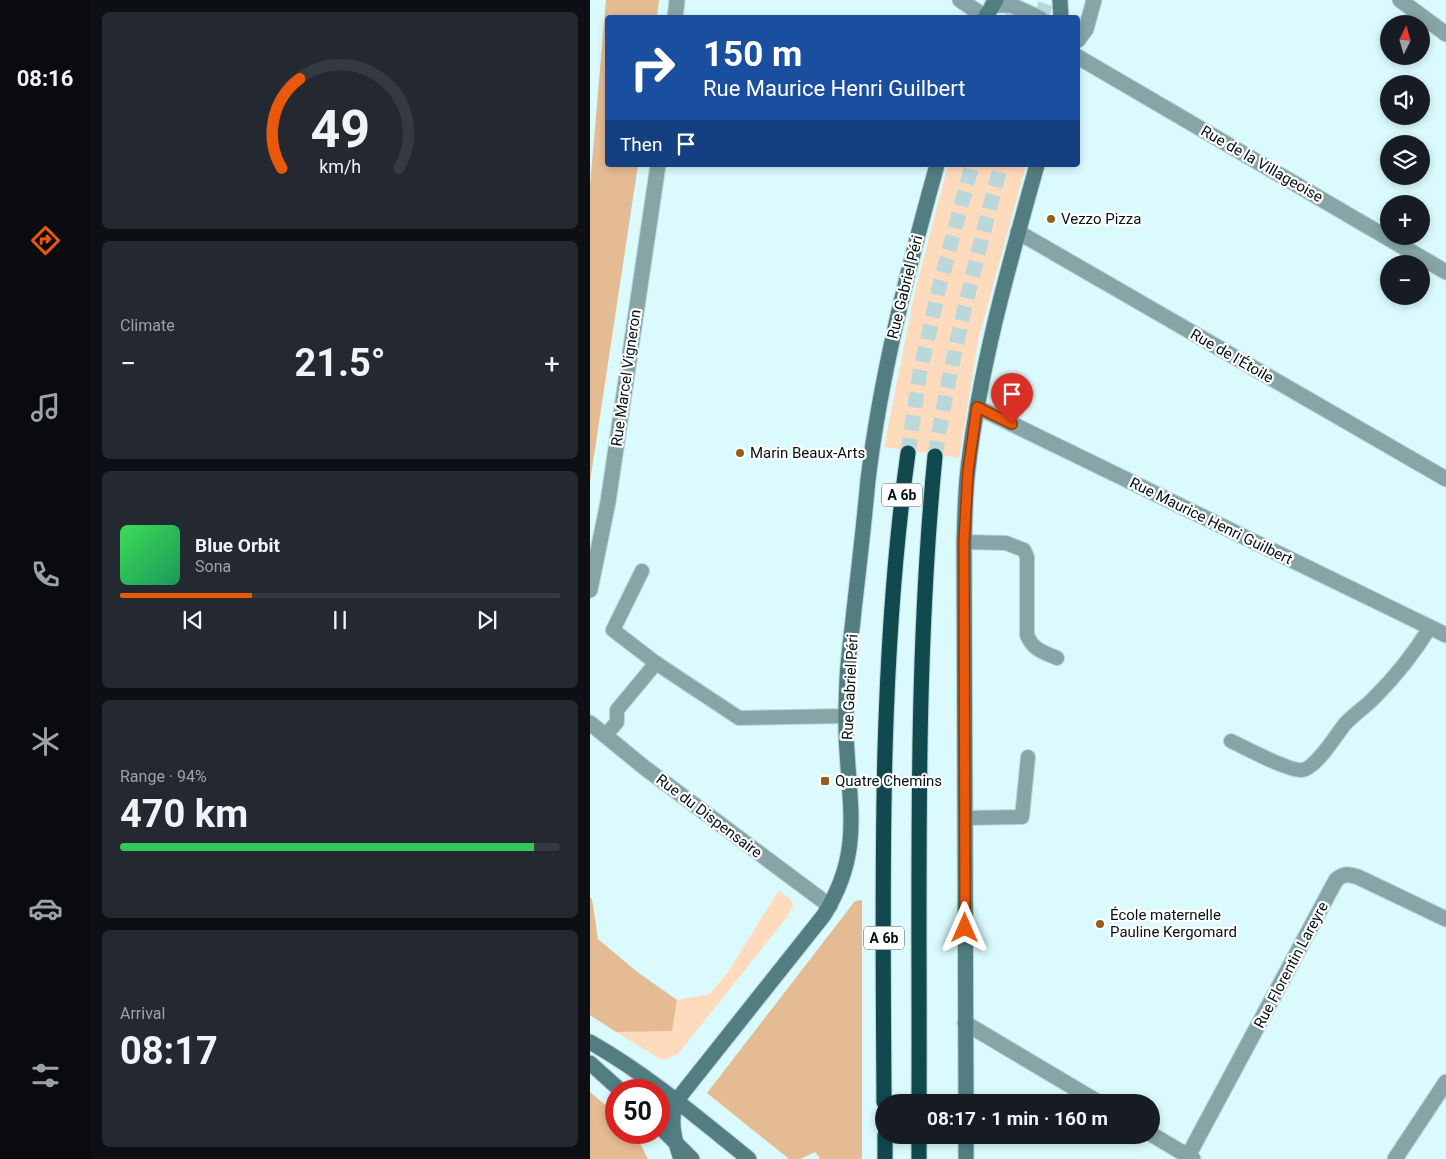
<!DOCTYPE html>
<meta charset="utf-8">
<style>
body{margin:0;font-family:Roboto,sans-serif;background:#242831;color:#f1f3f6;height:100vh;display:flex;flex-direction:column;font-size:19px;white-space:nowrap}
*{box-sizing:border-box;margin:0}
p{font-size:16px;color:#9ea1a6}
.icon{flex:none;width:28px;height:28px;fill:none;stroke:currentColor;stroke-width:2;stroke-linecap:round;stroke-linejoin:round}
.map{position:relative;flex:1;overflow:hidden}
.sheet{display:flex;flex-direction:column;gap:12px;padding:12px;background:#0d0f14;width:500px}
.sheet>*{flex:none}
.banner{position:absolute;left:15px;top:15px;width:475px;height:152px;border-radius:5px;box-shadow:0 2px 8px #0003;background:#1a4fa0;color:#fff;overflow:hidden}
.needle{width:32px;rotate:5deg}
.tools{position:absolute;left:790px;top:15px;display:grid;gap:10px}
.tools a{display:grid;place-items:center;width:50px;height:50px;border-radius:50%;background:#171b24;box-shadow:0 2px 8px #0003;font-size:25px}
.speed{position:absolute;left:15px;top:1079px;display:flex;gap:10px;font-size:25px;font-weight:700;text-align:center}
.speed>*{display:grid;place-content:center;width:65px;height:65px;border-radius:50%;background:#171b24;box-shadow:0 2px 8px #0003;line-height:1}
.speed .limit{border:8px solid #d22;background:#fff;color:#111}
.pin{position:absolute;display:grid;place-items:center;width:42px;height:42px;color:#fff;margin:-51px -21px;border-radius:50% 50% 50% 0;rotate:-45deg;box-shadow:0 0 5px #0007}
.pin .icon{rotate:45deg}
.me{position:absolute;width:55px;margin:-28px;rotate:0deg;stroke-linejoin:round;filter:drop-shadow(0 0 4px #0008)}
.turn{display:flex;align-items:center;gap:18px;height:105px;padding:0 15px;font-size:22px}
.turn .icon{width:65px;height:65px;stroke-width:2.5}
.turn b{display:block;font-size:35px;line-height:42px}
.then{display:flex;align-items:center;height:48px;padding:0 15px;background:#0003;gap:10px;font-size:19px}
.big{font-size:38px;font-weight:700;line-height:1.1}
.sheet .widget{flex:1;display:flex;flex-direction:column;justify-content:center;gap:8px;min-width:0;padding:0 18px;border-radius:8px;background:#242831}
.sheet .dial{align-items:center;gap:0}
.dial svg{height:130px;overflow:visible;fill:none;stroke:#363941;stroke-width:7;stroke-linecap:round;text-anchor:middle}
.dial text{fill:#f1f3f6;stroke:none}
.song{display:flex;align-items:center;gap:15px}
.cover{width:60px;height:60px;border-radius:8px;background:linear-gradient(135deg,hsl(130 70% 55%),hsl(150 70% 35%))}
.played{height:5px;border-radius:2px;background:linear-gradient(90deg,#ea580c 30%,#363941 30%)}
.keys{display:flex;justify-content:space-around;direction:ltr}
.heat{display:flex;justify-content:space-between;align-items:center;font-size:28px;direction:ltr}
.charge{height:8px;border-radius:4px;background:linear-gradient(90deg,#34c759 94%,#363941 0)}
.trip{position:absolute;left:285px;top:1094px;width:285px;height:50px;border-radius:25px;background:#171b24;box-shadow:0 2px 8px #0003;font-weight:700;line-height:50px;text-align:center}
main{display:flex;flex:1;min-height:0}
.dock{display:flex;flex-direction:column;width:90px;justify-content:space-around;align-items:center;background:#090b0e;color:#9ea1a6}
.dock .icon{width:35px;height:35px}
.dock .current{color:#ea580c}
.dock b{font-size:22px;color:#f1f3f6}
.map>svg:first-child{display:block}
.green{fill:#fedbbd}
.forest{fill:#e5bb94}
.lines{fill:none;stroke-linecap:round;stroke-linejoin:round}
.highway-tunnel{stroke:#bad7da;stroke-width:15;stroke-dasharray:15 8;stroke-linecap:butt}
.lane-casing{stroke:#b8d5d7;stroke-width:16}
.street-casing{stroke:#b8d5d7;stroke-width:17}
.secondary-casing{stroke:#b8d5d7;stroke-width:17}
.highway-casing{stroke:#b8d5d7;stroke-width:17}
.lane{stroke:#87a4a7;stroke-width:14}
.street{stroke:#87a4a7;stroke-width:15}
.secondary{stroke:#527e82;stroke-width:15}
.highway{stroke:#10494e;stroke-width:15}
.route-casing{stroke:#983908;stroke-width:12}
.route{stroke:#ea580c;stroke-width:9}
.poi-dot{fill:#975d1c;stroke:#fff;stroke-width:2}
.labels{text-anchor:middle;stroke-width:4.5;stroke-linejoin:round;paint-order:stroke}
.shield{fill:#fff;stroke:#4f5859;stroke-width:1}
.shield-label{font-size:14px;font-weight:bold;fill:#031112}
.street-label{font-size:15px;fill:#031112;stroke:#fff}
.poi-label{font-size:15px;fill:#031112;stroke:#fff;text-anchor:start}
</style>
<main>
<nav class="dock">
<b>08:16</b>
<svg class="icon current" aria-label="directions" viewBox="0 0 24 24"><path d="M12 3l9 9-9 9-9-9zM9 14v-3h6M13 9l2 2-2 2"/></svg>
<svg class="icon" aria-label="music" viewBox="0 0 24 24"><path d="M9 18V5l10-2v13"/><circle cx="6" cy="18" r="3"/><circle cx="16" cy="16" r="3"/></svg>
<svg class="icon" aria-label="phone" viewBox="0 0 24 24"><path d="M5 4h4l2 5-3 2q2 4 5 5l2-3 5 2v4C11 20 4 13 5 4z"/></svg>
<svg class="icon" aria-label="climate" viewBox="0 0 24 24"><path d="M12 3v18M4 7l16 10M4 17L20 7"/></svg>
<svg class="icon" aria-label="car" viewBox="0 0 24 24"><path d="M5 17H2v-5l4-1 3-4h7l3 4 3 1v5h-3M9 17h6M6 11h13"/><circle cx="7" cy="17" r="2"/><circle cx="17" cy="17" r="2"/></svg>
<svg class="icon" aria-label="filters" viewBox="0 0 24 24"><path d="M4 7h16M4 17h16"/><circle cx="9" cy="7" r="2"/><circle cx="15" cy="17" r="2"/></svg>
</nav>
<section class="sheet">
<div class="widget dial"><svg viewBox="0 0 100 80">
<path d="M14 69A42 42 0 1 1 86 69"/>
<path d="M14 69A42 42 0 0 1 25 14" stroke="#ea580c"/>
<text x="50" y="56" font-size="32" font-weight="700">49</text>
<text x="50" y="72" font-size="11">km/h</text>
</svg></div>
<div class="widget"><p>Climate</p>
<div class="heat"><a>−</a><b class="big">21.5°</b><a>+</a></div>
</div>
<div class="widget">
<div class="song"><i class="cover"></i><div><b>Blue Orbit</b><p>Sona</p></div></div>
<div class="played"></div>
<div class="keys"><svg class="icon" aria-label="previous" viewBox="0 0 24 24"><path d="M18 5L8 12l10 7zM5 5v14"/></svg><svg class="icon" aria-label="pause" viewBox="0 0 24 24"><path d="M8 5v14M16 5v14"/></svg><svg class="icon" aria-label="next" viewBox="0 0 24 24"><path d="M6 5l10 7-10 7zM19 5v14"/></svg></div>
</div>
<div class="widget"><p>Range · 94%</p><b class="big">470 km</b><div class="charge"></div></div>
<div class="widget"><p>Arrival</p><b class="big">08:17</b></div>
</section>
<div class="map">
<svg width="856" height="1159" viewBox="0 0 856 1159">
<rect width="100%" height="100%" fill="#dafafd"/>
<g class="green">
<polygon points="358,165 436,165 388,341 369,458 294,447 325,291"/>
<polygon points="189,890 202,901 203,906 197,917 89,1053 78,1059 70,1059 26,1032 82,1030 87,1000 120,994 138,972"/>
</g>
<g class="forest">
<polygon points="16,0 69,0 67,17 18,18 18,165 48,165 0,482 0,185"/>
<polygon points="0,897 2,899 8,939 46,971 87,1000 82,1031 26,1032 0,1015"/>
<polygon points="272,900 272,1159 230,1159 225,1152 210,1159 199,1159 117,1093 265,901"/>
<polygon points="0,1092 26,1114 26,1132 45,1133 58,1159 0,1159"/>
</g>
<g class="lines">
<g class="highway-tunnel">
<polyline points="422,18 428,0"/>
<polyline points="451,18 457,0"/>
<polyline points="318,453 330,372 350,284 382,165"/>
<path d="M345,456C361,358 385,262 411,165"/>
</g>
<g class="lane-casing">
<g id="lane">
<path d="M374,542L416,543L434,550L437,557V635C443,650 453,652 467,658"/>
<polyline points="52,571 23,630 66,663 149,718 256,716"/>
<polyline points="15,736 27,722 27,710 66,663"/>
<path d="M641,741C656,748 696,770 711,770C725,770 746,735 755,724C763,715 774,708 783,699C805,677 824,654 840,627"/>
<polyline points="375,818 432,817 438,757"/>
</g>
</g>
<g class="street-casing">
<g id="street">
<polyline points="370,0 397,18"/>
<polyline points="810,0 856,34"/>
<polyline points="402,5 421,5 450,18"/>
<polyline points="85,18 87,0"/>
<polyline points="488,40 496,29 504,0"/>
<polyline points="488,57 856,272"/>
<polyline points="428,232 856,479"/>
<polyline points="387,407 856,635"/>
<polyline points="0,590 18,502 68,165"/>
<polyline points="0,723 55,768 240,906"/>
<polyline points="375,1023 508,1102"/>
<polyline points="561,1134 603,1159"/>
<path d="M598,1156L746,880C754,873 759,874 768,877L856,919"/>
<polyline points="805,1159 856,1082"/>
</g>
</g>
<g class="secondary-casing">
<g id="secondary">
<polyline points="470,0 471,18"/>
<polyline points="395,18 406,0"/>
<path d="M0,1042C58,1075 107,1117 159,1159"/>
<polyline points="0,1063 30,1090"/>
<path d="M376,1102L374,542C375,518 375,493 378,469C390,366 419,265 447,165"/>
<polyline points="69,1126 102,1159"/>
<polyline points="376,1135 376,1159"/>
<path d="M91,1159C84,1139 79,1120 87,1100L234,915C270,857 261,816 257,752C255,728 256,703 257,679C258,656 262,633 264,610C269,567 274,524 278,480C291,373 318,269 347,165"/>
</g>
</g>
<g class="highway-casing">
<g id="highway">
<path d="M294,1102C293,886 288,667 318,453"/>
<path d="M329,1102C330,887 324,671 345,456"/>
<polyline points="295,1135 295,1159"/>
<polyline points="329,1159 329,1135"/>
</g>
</g>
<use href="#lane" class="lane"/>
<use href="#street" class="street"/>
<use href="#secondary" class="secondary"/>
<use href="#highway" class="highway"/>
</g>
<g class="lines">
<g class="route-casing">
<polyline id="route" points="375,928 374,542 378,471 387,407 422,424"/>
</g>
<use href="#route" class="route"/>
</g>
<g class="poi-dot">
<circle cx="461" cy="219" r="5"/>
<circle cx="150" cy="453" r="5"/>
<rect x="230" y="776" width="10" height="10" rx="2.5"/>
<circle cx="510" cy="924" r="5"/>
</g>
<g class="labels">
<g class="shield">
<rect x="292" y="483.5" width="40" height="23" rx="4"/>
<rect x="274" y="926.5" width="40" height="23" rx="4"/>
</g>
<g class="shield-label">
<text x="312" y="500">A 6b</text>
<text x="294" y="943">A 6b</text>
</g>
<g class="street-label">
<text transform="translate(672 164) rotate(30)" y="5">Rue de la Villageoise</text>
<text transform="translate(315 287) rotate(-76)" y="5">Rue Gabriel Péri</text>
<text transform="translate(642 356) rotate(30)" y="5">Rue de l'Étoile</text>
<text transform="translate(36 378) rotate(-82)" y="5">Rue Marcel Vigneron</text>
<text transform="translate(621 521) rotate(26)" y="5">Rue Maurice Henri Guilbert</text>
<text transform="translate(260 687) rotate(-87)" y="5">Rue Gabriel Péri</text>
<text transform="translate(119 816) rotate(37)" y="5">Rue du Dispensaire</text>
<text transform="translate(701 965) rotate(-62)" y="5">Rue Florentin Lareyre</text>
</g>
<g class="poi-label">
<text x="471" y="224">Vezzo Pizza</text>
<text x="160" y="458">Marin Beaux-Arts</text>
<text x="245" y="786">Quatre Chemins</text>
<text x="520" y="920">École maternelle<tspan x="520" dy="17">Pauline Kergomard</tspan></text>
</g>
</g>
</svg>
<div class="tools">
<a><svg class="needle" viewBox="-14 -14 28 28"><path d="M0-13l5 13h-10z" fill="#e53935"/><path d="M0 13l5-13h-10z" fill="#9ea1a6"/></svg></a>
<a><svg class="icon" aria-label="sound" viewBox="0 0 24 24"><path d="M4 9h4l5-4v14l-5-4H4zM17 9q2 3 0 6"/></svg></a>
<a><svg class="icon" aria-label="layers" viewBox="0 0 24 24"><path d="M12 4l9 5-9 5-9-5zM3 14l9 5 9-5"/></svg></a>
<a>+</a>
<a>−</a>
</div>
<div class="speed"><div class="limit">50</div></div>
<div class="pin" style="left:422px;top:424px;background:#d93025"><svg class="icon" aria-label="arrive" viewBox="0 0 24 24"><path d="M6 21V4h12l-3 4 3 4H6"/></svg></div>
<svg class="me" style="left:375px;top:928px" viewBox="-20 -20 40 40"><path d="M0-17L14 15 0 8-14 15z" fill="#ea580c" stroke="#fff" stroke-width="4"/></svg>
<div class="trip">08:17 · 1 min · 160 m</div>
<div class="banner">
<div class="turn"><svg class="icon" aria-label="right" viewBox="0 0 24 24"><path d="M7 20v-9h11M14 6l5 5-5 5"/></svg><div><b>150 m</b>Rue Maurice Henri Guilbert</div></div>
<div class="then">Then<svg class="icon" aria-label="arrive" viewBox="0 0 24 24"><path d="M6 21V4h12l-3 4 3 4H6"/></svg></div>
</div>
</div>
</main>
